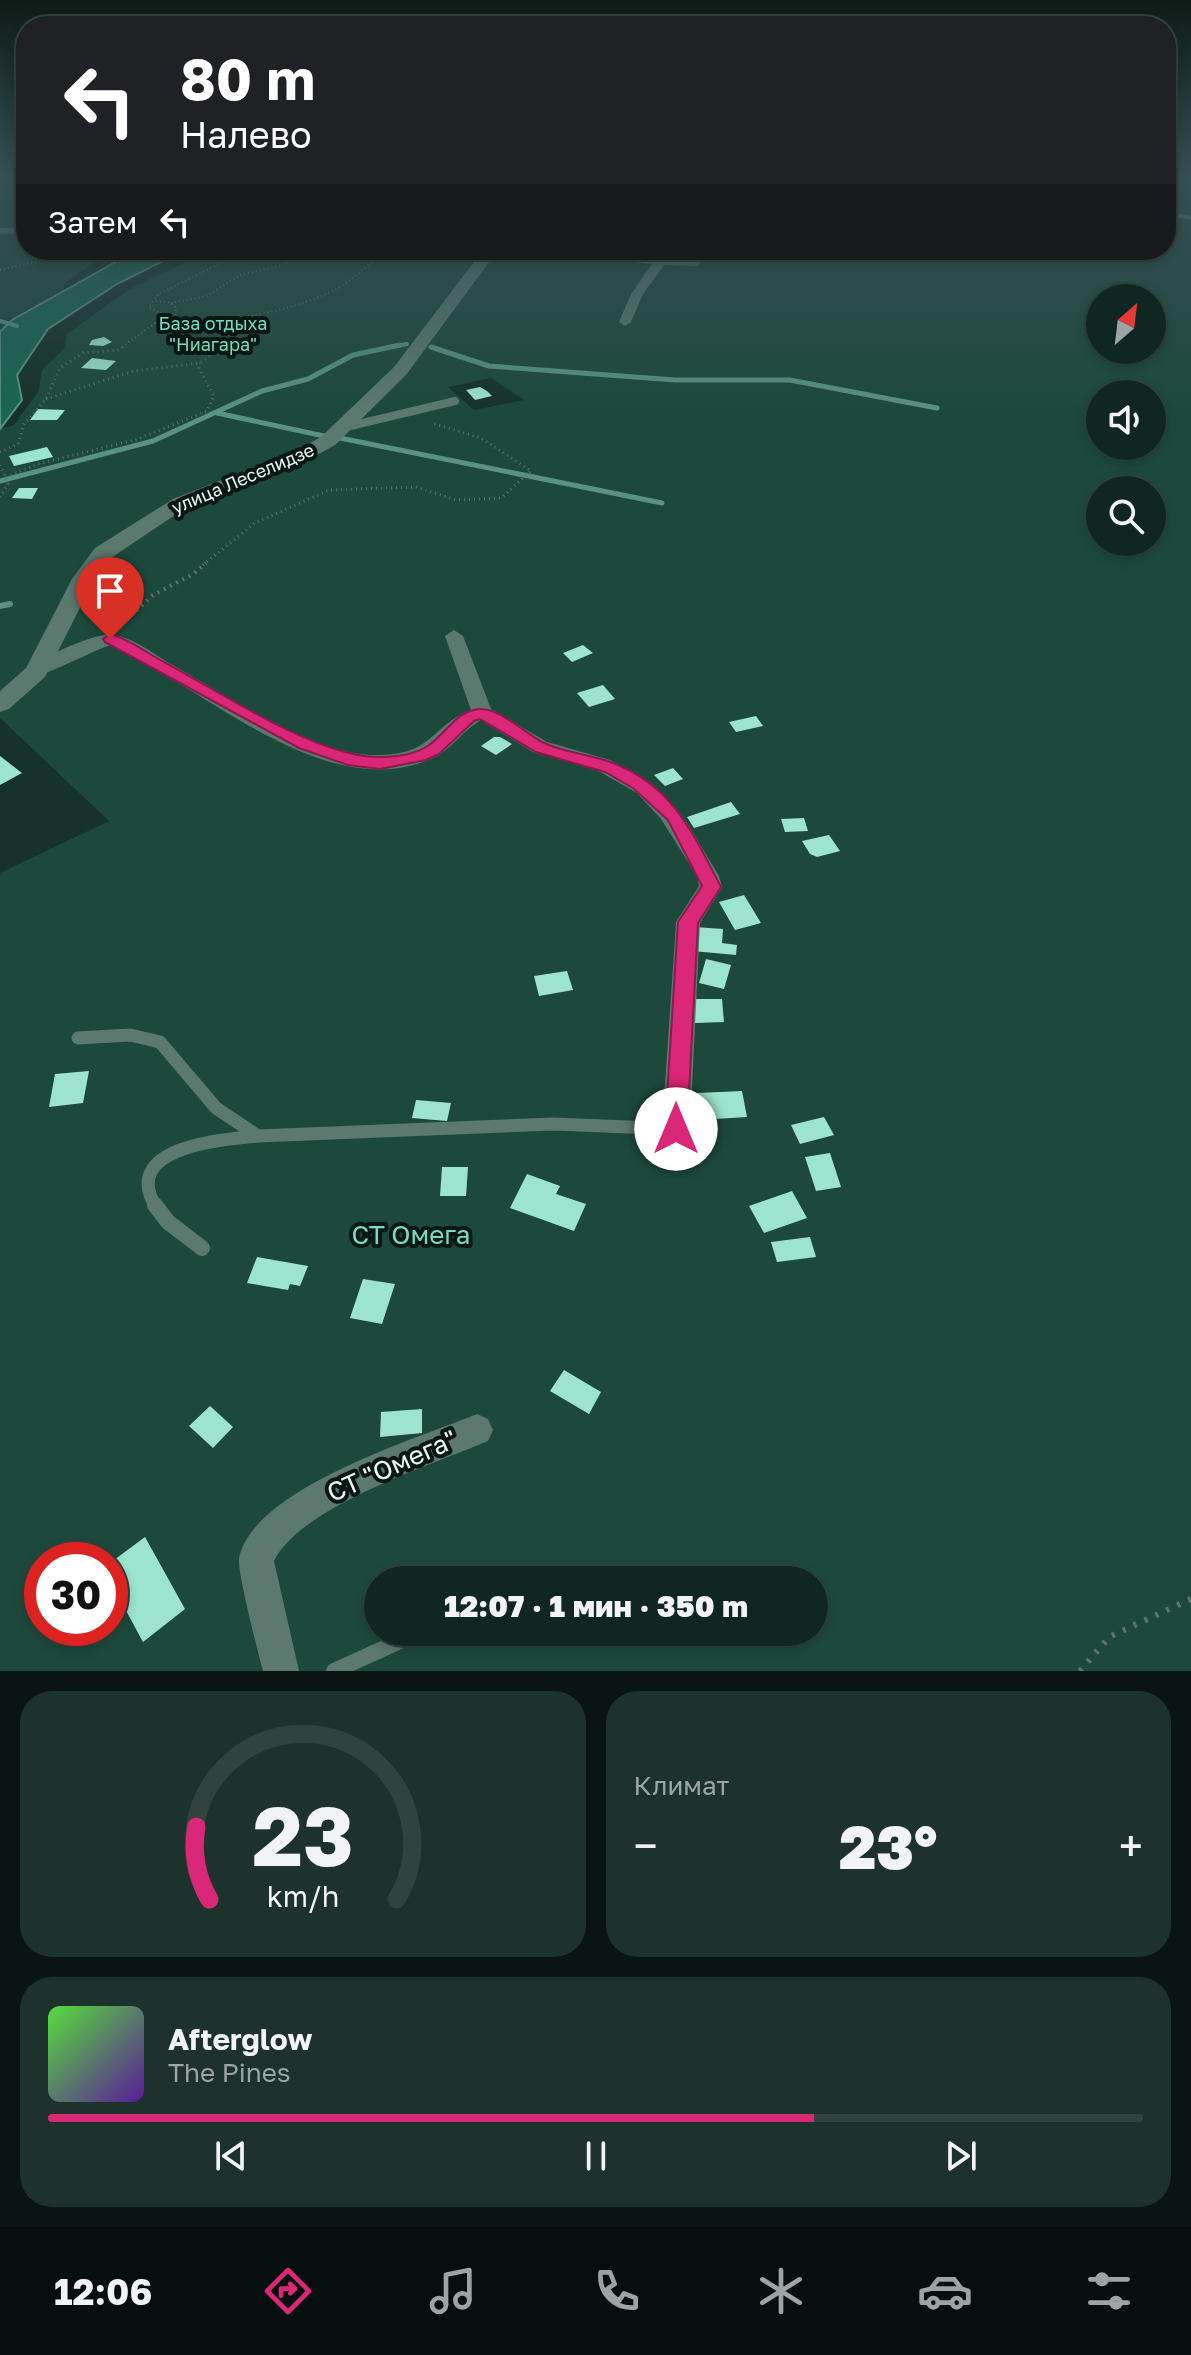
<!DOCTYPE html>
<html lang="ru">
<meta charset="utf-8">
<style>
body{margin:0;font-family:"Golos Text",sans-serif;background:#1e322d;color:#f1f3f6;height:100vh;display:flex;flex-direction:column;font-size:30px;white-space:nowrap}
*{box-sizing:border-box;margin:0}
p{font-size:26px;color:#9ca5a5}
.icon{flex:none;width:44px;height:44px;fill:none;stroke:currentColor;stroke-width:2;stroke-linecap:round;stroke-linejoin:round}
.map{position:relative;height:1671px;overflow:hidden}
.drawer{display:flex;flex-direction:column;gap:20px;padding:20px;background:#091512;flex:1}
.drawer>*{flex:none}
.hud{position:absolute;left:16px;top:16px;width:1160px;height:244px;border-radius:32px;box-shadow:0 4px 12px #0003,0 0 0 2px #30433e;background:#202124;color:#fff;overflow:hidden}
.needle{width:52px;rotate:28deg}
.controls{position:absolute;left:1086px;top:284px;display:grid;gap:16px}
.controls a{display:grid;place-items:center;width:80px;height:80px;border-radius:50%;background:#102620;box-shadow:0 4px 12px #0003,0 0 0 2px #30433e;font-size:40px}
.speed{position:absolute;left:24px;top:1542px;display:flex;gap:16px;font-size:40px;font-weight:700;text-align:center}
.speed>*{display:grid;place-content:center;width:104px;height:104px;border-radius:50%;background:#102620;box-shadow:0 4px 12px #0003,0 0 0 2px #30433e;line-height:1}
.speed .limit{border:12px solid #d22;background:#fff;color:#111}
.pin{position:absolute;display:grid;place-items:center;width:68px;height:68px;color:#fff;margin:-82px -34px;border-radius:50% 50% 50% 0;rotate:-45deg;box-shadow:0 0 8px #0007}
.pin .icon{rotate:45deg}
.me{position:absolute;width:88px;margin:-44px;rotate:0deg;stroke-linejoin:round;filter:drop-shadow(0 0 6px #0008)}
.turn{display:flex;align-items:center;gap:28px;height:168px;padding:0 32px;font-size:36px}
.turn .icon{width:104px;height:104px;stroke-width:2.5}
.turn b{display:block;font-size:56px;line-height:68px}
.then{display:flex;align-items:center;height:76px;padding:0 32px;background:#0003;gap:16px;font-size:30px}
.big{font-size:60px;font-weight:800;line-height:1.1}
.drawer .card{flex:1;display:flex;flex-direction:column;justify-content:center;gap:12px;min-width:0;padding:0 28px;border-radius:32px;background:#1e322d}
.drawer .dial{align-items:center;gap:0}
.dial svg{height:208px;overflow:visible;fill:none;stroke:#30433e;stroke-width:7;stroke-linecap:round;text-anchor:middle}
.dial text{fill:#f1f3f6;stroke:none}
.song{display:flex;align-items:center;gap:24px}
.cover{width:96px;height:96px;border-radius:12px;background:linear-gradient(135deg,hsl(110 70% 55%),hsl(270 70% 35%))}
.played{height:8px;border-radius:4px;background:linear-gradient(90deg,#db2777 70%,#30433e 70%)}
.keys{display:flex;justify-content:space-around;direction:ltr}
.heat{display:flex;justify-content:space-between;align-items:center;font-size:44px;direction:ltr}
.drawer .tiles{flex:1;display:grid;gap:20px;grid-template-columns:1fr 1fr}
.card:last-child{grid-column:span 2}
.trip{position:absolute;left:364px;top:1566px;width:464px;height:80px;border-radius:40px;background:#102620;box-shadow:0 4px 12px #0003,0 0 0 2px #30433e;font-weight:800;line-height:80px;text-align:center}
.dock{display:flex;height:128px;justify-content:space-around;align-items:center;background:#060f0d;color:#9ca5a5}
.dock .icon{width:56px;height:56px}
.dock .on{color:#db2777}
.dock b{font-size:36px;color:#f1f3f6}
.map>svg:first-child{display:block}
.green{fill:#1d493c;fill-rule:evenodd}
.water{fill:#196652;stroke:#579282;stroke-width:2}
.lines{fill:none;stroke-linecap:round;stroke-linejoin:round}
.stream-far2{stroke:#579282;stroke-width:4}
.stream-far1{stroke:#579282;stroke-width:5}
.stream{stroke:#579282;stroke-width:6}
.building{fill:#9ce4cd}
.path-far3{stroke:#5b746c;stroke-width:2;stroke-dasharray:1 3;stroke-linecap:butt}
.path-far2{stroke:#5b746c;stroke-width:3;stroke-dasharray:1 4;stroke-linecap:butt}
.path-far1{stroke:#5b746c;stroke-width:4;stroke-dasharray:2 5;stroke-linecap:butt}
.path{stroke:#5b746c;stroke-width:6;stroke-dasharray:3 9;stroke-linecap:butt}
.service-far3{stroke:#5b796f;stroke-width:6}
.service-far2{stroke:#5b796f;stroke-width:8}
.service-far1{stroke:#5b796f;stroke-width:13}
.service{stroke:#5b796f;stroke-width:16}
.minor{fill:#5b796f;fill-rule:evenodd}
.tertiary{fill:#5b796f;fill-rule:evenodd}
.route{fill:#db2777;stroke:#8e194d;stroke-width:2}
.labels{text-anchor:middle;stroke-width:8;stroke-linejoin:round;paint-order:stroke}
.far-park-label{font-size:18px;fill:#73ddbe;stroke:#0b1714}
.far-street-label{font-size:18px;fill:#e8f9f2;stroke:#0b1714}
.near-park-label{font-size:26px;fill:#73ddbe;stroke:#0b1714}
.near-street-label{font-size:26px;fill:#e8f9f2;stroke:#0b1714}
</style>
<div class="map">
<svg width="1191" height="1671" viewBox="0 0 1191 1671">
<rect width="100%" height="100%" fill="#16322a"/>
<g class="green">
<polygon points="0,177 26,177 26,250 111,250 64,284 64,292 12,320 0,332"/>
<path d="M1166,177H1191V1671H0V873L109,821L0,718V429L14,425L38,392L42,370L64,349L67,334L128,290L211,250H1166ZM1100,298H1152V350H1100ZM491,378L524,400L474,410L448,387ZM1100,394H1152V446H1100ZM1100,490H1152V542H1100ZM42,1560H110V1628H42ZM378,1580H814V1632H378Z"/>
</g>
<polygon class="water" points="137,250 185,250 117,284 48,329 17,375 22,400 0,429 0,332 12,320"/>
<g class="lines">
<g class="stream-far2">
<polyline points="1166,213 1191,218"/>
<polyline points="0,321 17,326"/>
<polyline points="390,347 407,344"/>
</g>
<g class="stream-far1">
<polyline points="431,347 489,366 675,380 790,380 937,408"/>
<polyline points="217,413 324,436"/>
<polyline points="340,438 662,503"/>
<polyline points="0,481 153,441 262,391 308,379 353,355 400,345"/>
</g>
<polyline class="stream" points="0,606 10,604"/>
</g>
<g class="building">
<polygon points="104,337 112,342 103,346 89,345 92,340"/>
<polygon points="92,358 116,361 106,370 81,368"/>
<polygon points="480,387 487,391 492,396 475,400 466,390"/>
<polygon points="38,409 65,410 57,420 30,420"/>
<polygon points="47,447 53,457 14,466 9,456"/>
<polygon points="19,488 38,488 32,499 12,498"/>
<polygon points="583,645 593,653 572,662 563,653"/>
<polygon points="603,685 615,699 589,707 577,693"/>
<polygon points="756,716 763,726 736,732 729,722"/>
<polygon points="494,737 500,737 512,744 496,755 481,746"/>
<polygon points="0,756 22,773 0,785"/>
<polygon points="673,768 683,779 665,786 654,775"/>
<polygon points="731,802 740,814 694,828 687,817"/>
<polygon points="804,818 808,831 785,832 781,819"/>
<polygon points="829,835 840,851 817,857 810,854 802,841"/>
<polygon points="744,895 761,923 735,930 719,902"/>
<polygon points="695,927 723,929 722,943 737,945 736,955 692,951"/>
<polygon points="706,959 731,965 724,989 699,983"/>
<polygon points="567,971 573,990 539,996 534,976"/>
<polygon points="693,999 722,999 724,1022 695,1023"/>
<polygon points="89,1071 83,1103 49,1107 55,1074"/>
<polygon points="742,1091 747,1117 700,1120 697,1093"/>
<polygon points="416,1100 451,1103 447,1121 412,1118"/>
<polygon points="824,1117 834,1135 800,1144 791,1125"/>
<polygon points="830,1153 841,1187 816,1191 805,1157"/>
<polygon points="442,1167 468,1167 466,1196 440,1196"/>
<polygon points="527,1174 560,1186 556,1194 586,1204 574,1231 510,1208"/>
<polygon points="792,1191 807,1218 764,1233 749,1206"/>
<polygon points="810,1237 816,1257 777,1262 771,1242"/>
<polygon points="257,1257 308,1266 300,1286 290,1284 288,1290 247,1283"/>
<polygon points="363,1279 395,1284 382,1324 350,1318"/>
<polygon points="564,1370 601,1392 589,1414 550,1391"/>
<polygon points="210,1406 233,1427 213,1448 189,1426"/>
<polygon points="422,1409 422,1433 380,1437 381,1412"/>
<polygon points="145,1537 185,1609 143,1642 123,1605 110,1614 110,1563"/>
</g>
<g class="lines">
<g class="path-far3">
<path d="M247,250L159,294L149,307C191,335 294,312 336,289C355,278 370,263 386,250"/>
<polyline points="0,270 39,261 60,250"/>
<polyline points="156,301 171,303 176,308 175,318"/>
<polyline points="171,303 207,296 240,275 279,266 313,250"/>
<polyline points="122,347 165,316"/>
<polyline points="224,347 227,337 248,316"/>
</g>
<g class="path-far2">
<polyline points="46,399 134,371 200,363 224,345"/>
<polyline points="0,452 18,444 24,424 46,399 60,368 83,353 119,350 125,345"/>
<polyline points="0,465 8,484 0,497"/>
<polyline points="6,477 38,464 138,439 207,411 214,396 199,368 200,363"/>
<polyline points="203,565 255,523 329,490 416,487 456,500 501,498 531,471 481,438 432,423"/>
</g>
<polyline class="path-far1" points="121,625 153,595 193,574 206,563"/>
<polyline class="path" points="1080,1671 1109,1637 1191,1599"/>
<polyline class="service-far3" points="0,231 26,230"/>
<polyline class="service-far2" points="342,428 455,401"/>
<g class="service-far1">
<polyline points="78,1038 130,1035 160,1042 216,1108 258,1136 554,1124 676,1129"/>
<path d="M156,1207C119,1147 223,1139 257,1136"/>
</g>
<g class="service">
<polyline points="155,1205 168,1222 202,1248"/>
<polyline points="334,1671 420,1632"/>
</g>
<g class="minor">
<polygon points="564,250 598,250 680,260 690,260 695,250 707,250 698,266 664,265 643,294 631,322 625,326 619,322 631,294 652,264 570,254"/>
<path d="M454,630L463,636L491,709L547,742L610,760L651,783L687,823L719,876L722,887L700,923L690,1129L686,1137L676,1140L666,1137L662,1129L676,922L699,886L697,876L661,819L637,793L595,769L533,752L481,720C463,730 452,749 433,758C326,807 202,685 110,645C92,651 41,679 29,676L26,672C38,658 98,631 115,635C135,639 152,653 169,663C227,695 307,754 374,755C434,756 429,727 471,710L445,636Z"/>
<path d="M477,1414L488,1419L493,1430L488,1441C432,1465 301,1506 274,1561L299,1671H263C258,1652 237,1571 239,1558C254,1488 416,1439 477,1414Z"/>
</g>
<polygon class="tertiary" points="483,250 498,250 406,375 335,445 308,460 187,507 111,558 94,580 45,677 9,709 0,712 0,691 26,668 72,579 95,548 173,499 294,452 321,437 394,367"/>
</g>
<linearGradient id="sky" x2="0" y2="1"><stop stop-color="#0c1c17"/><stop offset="0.43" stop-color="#364f55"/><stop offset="1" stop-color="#364f55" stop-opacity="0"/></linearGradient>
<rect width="1191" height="411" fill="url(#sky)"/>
<path class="route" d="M110,634C129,639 147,653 164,662C220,692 288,738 349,753C371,759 406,759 426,747C446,735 454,712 479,709C498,707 525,733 542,742C566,754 594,754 618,765C675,789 694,836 721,887L698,923L687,1129L684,1136L676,1139L668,1136L665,1129L678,922L702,886L668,820L633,788L605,772L536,752L480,719L474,721L439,754L426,760L380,769L348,765L299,748L105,642L103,639Z"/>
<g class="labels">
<g class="far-park-label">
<text x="213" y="330">База отдыха<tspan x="213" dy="21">"Ниагара"</tspan></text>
</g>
<g class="far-street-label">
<text transform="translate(243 479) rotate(-23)" y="6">улица Леселидзе</text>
</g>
<g class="near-park-label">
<text x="411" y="1244">СТ Омега</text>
</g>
<g class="near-street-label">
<text transform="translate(392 1466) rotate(-24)" y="9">СТ "Омега"</text>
</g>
</g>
</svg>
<div class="controls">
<a><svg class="needle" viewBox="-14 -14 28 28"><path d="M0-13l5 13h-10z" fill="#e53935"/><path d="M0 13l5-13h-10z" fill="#9ca5a5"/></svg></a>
<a><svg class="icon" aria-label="sound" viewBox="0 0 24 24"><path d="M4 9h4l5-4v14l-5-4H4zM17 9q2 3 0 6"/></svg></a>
<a><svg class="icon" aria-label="search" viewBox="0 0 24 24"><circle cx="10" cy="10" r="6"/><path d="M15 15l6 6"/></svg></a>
</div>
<div class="speed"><div class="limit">30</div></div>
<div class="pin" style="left:110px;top:639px;background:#d93025"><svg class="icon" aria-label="arrive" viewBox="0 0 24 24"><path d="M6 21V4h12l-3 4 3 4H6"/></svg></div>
<svg class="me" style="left:676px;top:1129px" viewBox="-20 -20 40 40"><circle r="19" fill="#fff"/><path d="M0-13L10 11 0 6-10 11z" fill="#db2777"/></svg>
<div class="trip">12:07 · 1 мин · 350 m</div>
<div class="hud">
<div class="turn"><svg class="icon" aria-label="left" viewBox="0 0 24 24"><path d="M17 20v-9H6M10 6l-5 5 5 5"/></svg><div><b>80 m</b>Налево</div></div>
<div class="then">Затем<svg class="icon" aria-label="left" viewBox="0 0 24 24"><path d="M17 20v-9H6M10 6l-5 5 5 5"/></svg></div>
</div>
</div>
<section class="drawer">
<div class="tiles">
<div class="card dial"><svg viewBox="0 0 100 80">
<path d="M14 69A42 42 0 1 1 86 69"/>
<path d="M14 69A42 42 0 0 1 9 41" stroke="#db2777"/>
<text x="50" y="56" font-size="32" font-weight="700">23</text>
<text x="50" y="72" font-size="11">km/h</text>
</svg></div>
<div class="card"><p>Климат</p>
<div class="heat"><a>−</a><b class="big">23°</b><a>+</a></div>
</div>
<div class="card">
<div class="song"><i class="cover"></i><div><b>Afterglow</b><p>The Pines</p></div></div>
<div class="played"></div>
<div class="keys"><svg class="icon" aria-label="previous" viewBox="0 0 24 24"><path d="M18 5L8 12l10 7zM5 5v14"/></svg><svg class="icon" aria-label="pause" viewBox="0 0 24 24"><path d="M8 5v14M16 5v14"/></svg><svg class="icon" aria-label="next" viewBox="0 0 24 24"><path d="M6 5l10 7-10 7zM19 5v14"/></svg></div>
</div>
</div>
</section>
<nav class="dock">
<b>12:06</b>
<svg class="icon on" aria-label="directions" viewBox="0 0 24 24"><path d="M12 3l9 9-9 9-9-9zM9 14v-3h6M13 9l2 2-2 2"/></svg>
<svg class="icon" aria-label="music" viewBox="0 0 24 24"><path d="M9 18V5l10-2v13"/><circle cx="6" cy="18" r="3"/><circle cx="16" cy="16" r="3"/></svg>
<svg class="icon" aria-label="phone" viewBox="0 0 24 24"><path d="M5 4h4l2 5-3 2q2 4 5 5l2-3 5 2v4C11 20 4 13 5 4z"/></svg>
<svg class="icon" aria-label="climate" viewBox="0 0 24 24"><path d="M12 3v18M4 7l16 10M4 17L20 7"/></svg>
<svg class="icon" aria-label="car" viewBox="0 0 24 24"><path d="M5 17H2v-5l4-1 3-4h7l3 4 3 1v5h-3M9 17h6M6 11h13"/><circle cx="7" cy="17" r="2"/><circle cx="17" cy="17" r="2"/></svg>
<svg class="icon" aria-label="filters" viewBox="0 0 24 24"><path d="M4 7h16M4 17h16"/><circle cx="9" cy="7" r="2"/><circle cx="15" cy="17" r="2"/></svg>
</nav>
